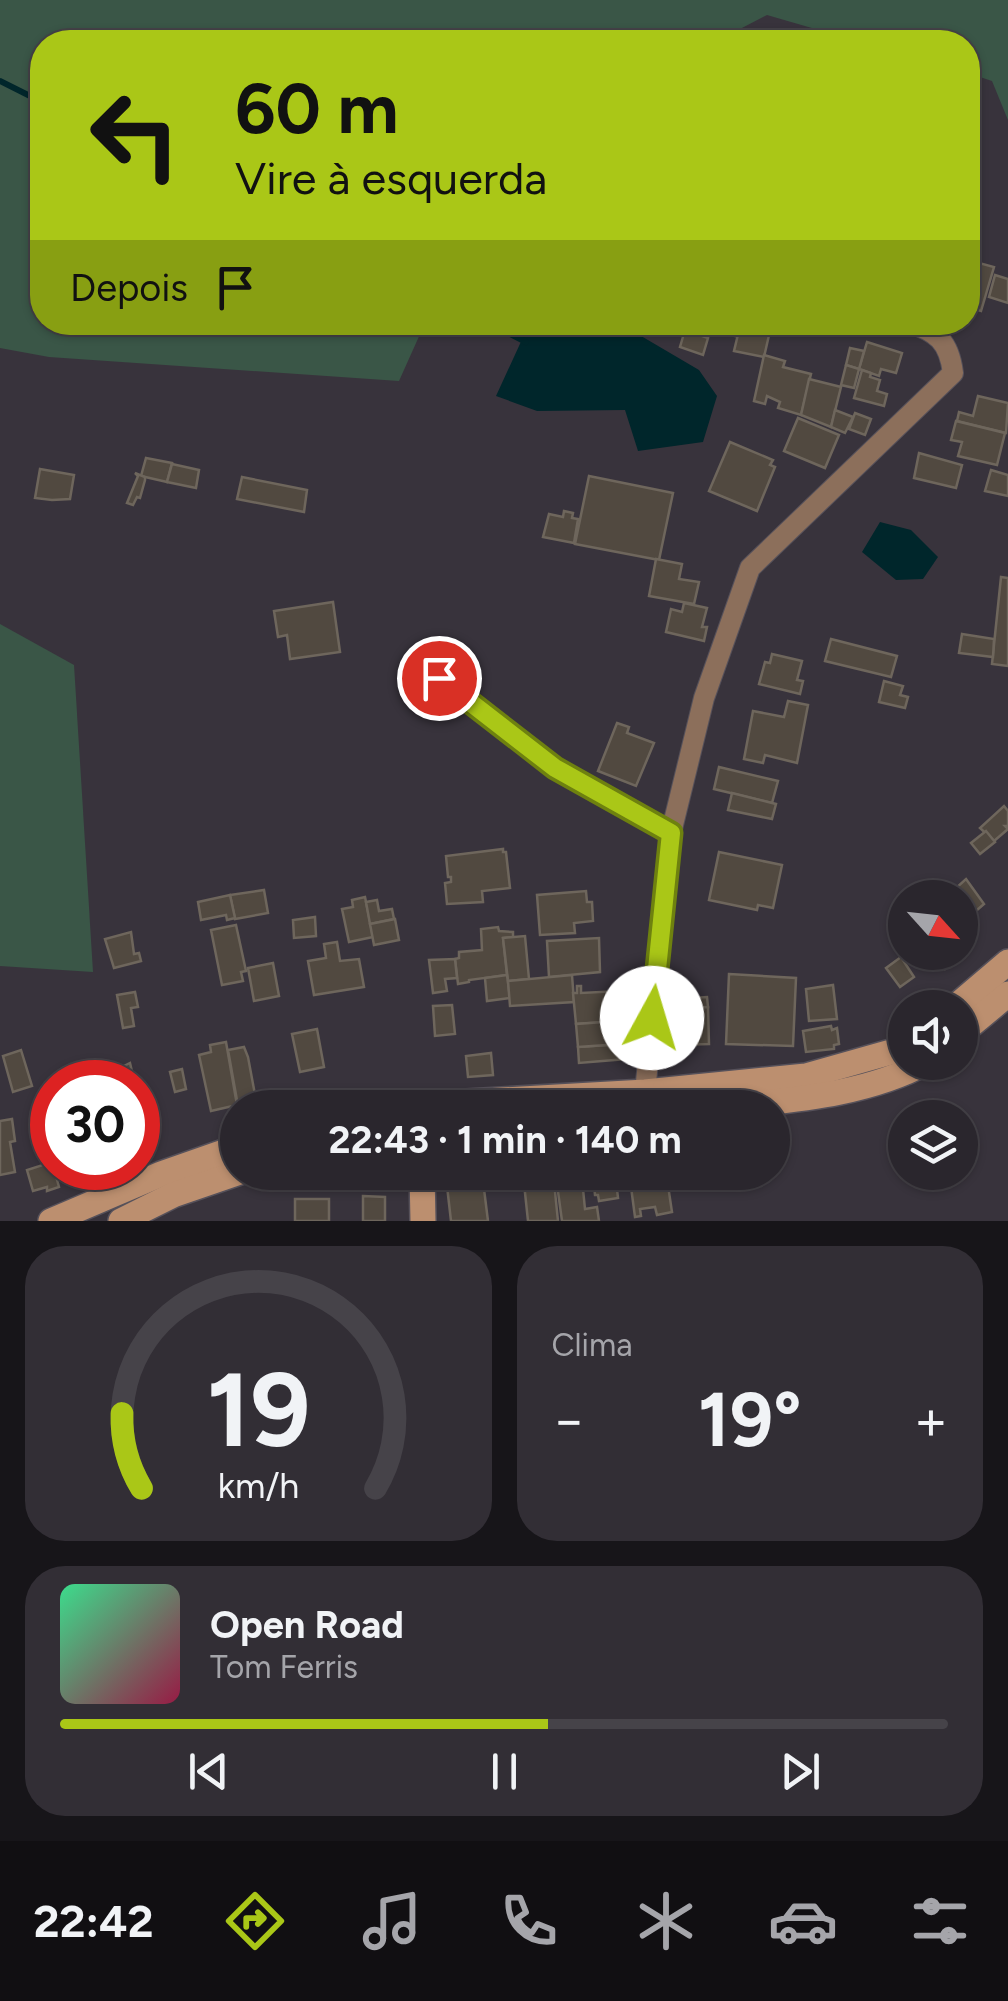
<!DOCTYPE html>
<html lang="pt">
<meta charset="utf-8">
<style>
body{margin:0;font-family:Figtree,sans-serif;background:#322e35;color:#f1f3f6;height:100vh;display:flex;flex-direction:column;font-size:38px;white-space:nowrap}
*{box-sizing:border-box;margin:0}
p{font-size:32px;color:#a5a5aa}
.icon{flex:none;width:55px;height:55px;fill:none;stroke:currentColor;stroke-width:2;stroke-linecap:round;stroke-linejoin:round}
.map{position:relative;height:1221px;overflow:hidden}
.panel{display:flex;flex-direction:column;gap:25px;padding:25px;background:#171519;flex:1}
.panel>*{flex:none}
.top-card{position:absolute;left:30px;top:30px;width:950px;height:305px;border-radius:40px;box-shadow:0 2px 8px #0004,0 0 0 2px #464349;background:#aac717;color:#111;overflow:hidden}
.needle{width:65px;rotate:117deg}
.controls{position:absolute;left:888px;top:880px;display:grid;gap:20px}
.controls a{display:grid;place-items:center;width:90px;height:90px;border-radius:50%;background:#2a262d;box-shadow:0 2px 8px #0004,0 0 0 2px #464349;font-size:50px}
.speed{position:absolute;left:30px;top:1060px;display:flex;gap:20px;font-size:50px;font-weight:700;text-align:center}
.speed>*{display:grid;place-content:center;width:130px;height:130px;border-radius:50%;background:#2a262d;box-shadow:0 2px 8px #0004,0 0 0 2px #464349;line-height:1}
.speed .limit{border:15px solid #d22;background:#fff;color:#111}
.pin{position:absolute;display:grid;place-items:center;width:85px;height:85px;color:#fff;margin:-42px;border:5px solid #fff;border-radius:50%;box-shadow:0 2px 10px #0007}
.me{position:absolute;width:110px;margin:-55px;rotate:6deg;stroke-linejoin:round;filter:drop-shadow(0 0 8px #0008)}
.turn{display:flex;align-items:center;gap:35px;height:210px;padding:0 40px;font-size:45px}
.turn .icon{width:130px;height:130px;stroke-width:2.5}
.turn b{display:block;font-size:70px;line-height:85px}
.then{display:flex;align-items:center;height:95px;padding:0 40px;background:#0003;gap:20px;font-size:38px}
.big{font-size:75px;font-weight:700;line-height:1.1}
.panel .tile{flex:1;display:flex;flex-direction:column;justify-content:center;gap:15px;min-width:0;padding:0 35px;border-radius:40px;background:#322e35}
.panel .dial{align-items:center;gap:0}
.dial svg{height:260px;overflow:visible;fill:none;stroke:#464349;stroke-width:7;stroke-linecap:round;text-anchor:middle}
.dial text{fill:#f1f3f6;stroke:none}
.song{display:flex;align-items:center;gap:30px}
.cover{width:120px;height:120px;border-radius:15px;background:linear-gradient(135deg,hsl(150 70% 55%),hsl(340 70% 35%))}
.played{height:10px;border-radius:5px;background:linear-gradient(90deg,#aac717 55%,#464349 55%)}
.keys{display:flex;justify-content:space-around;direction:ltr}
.heat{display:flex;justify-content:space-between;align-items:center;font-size:55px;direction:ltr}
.panel .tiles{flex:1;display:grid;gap:25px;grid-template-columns:1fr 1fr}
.tile:last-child{grid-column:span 2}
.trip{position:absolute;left:220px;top:1090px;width:570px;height:100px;border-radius:50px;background:#2a262d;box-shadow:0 2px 8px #0004,0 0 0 2px #464349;font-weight:700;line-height:100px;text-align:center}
.dock{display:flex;height:160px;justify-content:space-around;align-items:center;background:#110f12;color:#a5a5aa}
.dock .icon{width:70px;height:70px}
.dock .current{color:#aac717}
.dock b{font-size:45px;color:#f1f3f6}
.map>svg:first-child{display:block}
.green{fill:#3a5647}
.water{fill:#00262b}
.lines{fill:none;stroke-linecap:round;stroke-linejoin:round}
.stream{stroke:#00262b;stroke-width:6}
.building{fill:#514940;stroke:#6e665c;stroke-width:2.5}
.lane-casing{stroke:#56515a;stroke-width:12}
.street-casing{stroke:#56515a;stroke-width:22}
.secondary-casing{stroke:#56515a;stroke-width:28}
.lane{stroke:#8c6f5b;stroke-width:10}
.street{stroke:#8c6f5b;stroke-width:20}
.secondary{stroke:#bc8f6f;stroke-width:25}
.route-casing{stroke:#6e810f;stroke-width:25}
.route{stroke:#aac717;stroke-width:18}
</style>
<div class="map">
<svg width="1008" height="1221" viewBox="0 0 1008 1221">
<rect width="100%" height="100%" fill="#38333c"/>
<g class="green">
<polygon points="0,0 1008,0 1008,120 992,81 968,73 968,42 860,42 767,15 715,42 42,42 42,322 425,323 399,381 49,357 0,348"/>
<polygon points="0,624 74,665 93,972 0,966"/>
</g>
<g class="water">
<polygon points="530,322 619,323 699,370 717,396 703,442 638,451 625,410 537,411 496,396"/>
<polygon points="880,522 911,530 938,557 923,579 896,580 862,552"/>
</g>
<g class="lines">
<g class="stream">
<polyline points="0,81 42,102"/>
<polyline points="487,322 526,342"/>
</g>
</g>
<g class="building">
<polygon points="968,260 994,267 981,311 971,308 974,299 969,298 972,286 968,285"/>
<polygon points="995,275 1008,279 1008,303 989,297"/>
<polygon points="697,322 732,322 738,323 735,336 696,327"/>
<polygon points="741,322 772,322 764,357 734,351"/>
<polygon points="685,330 708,338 703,355 680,347"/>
<polygon points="867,342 902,353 896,373 881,369 879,376 859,369"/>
<polygon points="850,348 864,351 859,369 846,365"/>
<polygon points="764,355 785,361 783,367 811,374 801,415 778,408 780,402 767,396 765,404 754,401"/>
<polygon points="846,365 859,369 854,388 841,385"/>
<polygon points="862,370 871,373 870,377 880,380 877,391 887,394 884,406 854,398"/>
<polygon points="809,379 841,387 831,427 801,415"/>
<polygon points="978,396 1008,403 1006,433 957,421 959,412 973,416"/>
<polygon points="835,410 853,417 845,433 831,427"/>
<polygon points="855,413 871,419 865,435 849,429"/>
<polygon points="798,418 839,435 825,468 784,451"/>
<polygon points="956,421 1005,433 997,465 958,456 962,442 951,440"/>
<polygon points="730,442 773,460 770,465 775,467 757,511 709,491"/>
<polygon points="919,453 962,465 956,488 914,478"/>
<polygon points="146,458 172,463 167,482 141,476"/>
<polygon points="172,464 199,470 196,488 167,482"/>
<polygon points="40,469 74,475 70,499 52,500 35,498"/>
<polygon points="991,470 1008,475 1008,496 985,491"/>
<polygon points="135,473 145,477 145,480 140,498 137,497 133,505 127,503 138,476"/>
<polygon points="589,476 673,493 659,560 575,544"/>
<polygon points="242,477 307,490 304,512 237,499"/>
<polygon points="564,511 573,513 572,518 578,519 574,543 543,537 549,514 563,517"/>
<polygon points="656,559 682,564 679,579 699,582 694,604 649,596"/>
<polygon points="1001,577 1008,578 1008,666 992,664"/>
<polygon points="333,602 340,652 290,659 287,635 278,637 274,611"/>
<polygon points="684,603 707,608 702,627 707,627 704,641 666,632 671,609 682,612"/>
<polygon points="962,634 994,639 993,657 959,653"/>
<polygon points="831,639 897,656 891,677 825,661"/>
<polygon points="772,654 802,661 797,680 803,681 800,694 759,684 765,662 770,663"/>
<polygon points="884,681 903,686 900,695 908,697 905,708 879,702"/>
<polygon points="788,701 808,705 797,763 765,755 763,763 744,759 753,711 784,717"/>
<polygon points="617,723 629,727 627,733 654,743 636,786 598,771"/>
<polygon points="719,767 778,781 772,803 714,789"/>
<polygon points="732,793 776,804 772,819 728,810"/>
<polygon points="1004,806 1008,811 1008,826 1005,826 1008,829 994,841 980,828"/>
<polygon points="986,831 995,842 980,854 971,843"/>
<polygon points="503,849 503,852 506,852 510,888 482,891 483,902 447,904 445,883 451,882 451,877 448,877 446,856"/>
<polygon points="719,852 782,865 773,908 758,905 757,910 709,900"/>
<polygon points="966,879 984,904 962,923 960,898 945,898"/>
<polygon points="264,890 268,913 235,919 230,895"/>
<polygon points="586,891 587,902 592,902 593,921 574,923 575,933 540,935 537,895"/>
<polygon points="230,895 235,918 227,920 226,915 201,920 198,902"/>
<polygon points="365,897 373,937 349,942 342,909 353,907 352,900"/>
<polygon points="377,900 379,911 392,909 394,919 370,924 366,902"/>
<polygon points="315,917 316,936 294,938 293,920"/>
<polygon points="395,919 399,940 374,945 370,924"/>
<polygon points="236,925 246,971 241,972 243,981 222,985 211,930"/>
<polygon points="498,927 499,931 513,932 513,937 503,938 507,975 469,980 469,982 458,984 455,959 459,958 459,952 482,950 481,929"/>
<polygon points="131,932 134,954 139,953 141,961 114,968 105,939"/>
<polygon points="960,933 971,947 945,969 933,952 960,952"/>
<polygon points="525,936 529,979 508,981 503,938"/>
<polygon points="599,938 600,972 549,977 547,941"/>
<polygon points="337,942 340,961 359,959 364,987 314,995 308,961 326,958 324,944"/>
<polygon points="901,957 914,977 900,987 886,968"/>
<polygon points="455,959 457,978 445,979 447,991 433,993 429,960"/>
<polygon points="273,963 279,996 254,1001 248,968"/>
<polygon points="729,974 796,978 793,1046 726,1044"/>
<polygon points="507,975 510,998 487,1001 485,978"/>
<polygon points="572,975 574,1002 510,1006 508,981"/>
<polygon points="833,985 837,1019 809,1021 806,989"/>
<polygon points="577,986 581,986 581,993 620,991 626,1059 579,1063 578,1047 621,1044 618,1021 576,1024 573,993 577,993"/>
<polygon points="135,992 138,1007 131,1008 134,1026 123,1028 117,995"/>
<polygon points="707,997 708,1007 674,1009 674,999"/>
<polygon points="452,1005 455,1034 435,1036 433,1006"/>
<polygon points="708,1007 709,1044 678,1045 676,1008"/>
<polygon points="618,1021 621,1044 578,1047 576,1024"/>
<polygon points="831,1026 832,1030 837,1028 839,1044 834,1045 834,1049 806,1052 803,1031"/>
<polygon points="317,1029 324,1067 300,1072 292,1034"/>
<polygon points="226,1042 237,1105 211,1111 199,1055 211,1052 210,1045"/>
<polygon points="244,1047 248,1057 256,1100 238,1106 228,1050"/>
<polygon points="21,1050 32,1086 13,1092 3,1056"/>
<polygon points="491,1053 493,1075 468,1077 466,1056"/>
<polygon points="130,1063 134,1080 129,1082 91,1082"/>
<polygon points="182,1069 186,1089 175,1092 170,1072"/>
<polygon points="12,1119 15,1141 10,1142 15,1172 0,1175 0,1121"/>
<polygon points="52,1162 59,1187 47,1191 47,1187 33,1191 27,1170"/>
<polygon points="553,1172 558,1221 528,1221 523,1174"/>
<polygon points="577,1172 593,1172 593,1178 582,1179 585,1209 597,1207 599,1221 562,1221 556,1177"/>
<polygon points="615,1172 618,1198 599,1201 598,1195 595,1195 593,1175"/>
<polygon points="629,1172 666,1172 672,1212 657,1215 655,1207 640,1209 641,1216 635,1217"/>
<polygon points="483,1181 488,1221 451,1221 447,1186"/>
<polygon points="363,1196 385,1197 385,1221 363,1221"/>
<rect x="295" y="1199" width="34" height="22"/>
</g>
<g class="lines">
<g class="lane-casing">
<polyline id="lane" points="439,678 555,768 670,833"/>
</g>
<g class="street-casing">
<path id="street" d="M645,1092L671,833L704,698L750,568L953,373C949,341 937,332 908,322"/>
</g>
<g class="secondary-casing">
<g id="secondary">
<polyline points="954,1008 1008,962"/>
<polyline points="960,1034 1008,994"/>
<polyline points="410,1108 430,1104 645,1092 806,1076 905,1048"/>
<path d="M719,1108C789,1100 864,1096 927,1062"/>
<polyline points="422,1172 423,1221"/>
<polyline points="51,1221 161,1174 238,1147"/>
<polyline points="121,1221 173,1195 240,1172"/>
</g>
</g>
<use href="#lane" class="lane"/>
<use href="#street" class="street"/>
<use href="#secondary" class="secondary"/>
</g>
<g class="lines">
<g class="route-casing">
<polyline id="route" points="439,678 555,768 671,833 652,1018"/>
</g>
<use href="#route" class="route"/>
</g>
</svg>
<div class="controls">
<a><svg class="needle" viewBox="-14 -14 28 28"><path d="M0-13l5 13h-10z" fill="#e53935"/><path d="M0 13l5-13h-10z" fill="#a5a5aa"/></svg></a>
<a><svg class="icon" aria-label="sound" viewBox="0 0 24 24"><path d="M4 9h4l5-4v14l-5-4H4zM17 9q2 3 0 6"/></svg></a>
<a><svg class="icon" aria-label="layers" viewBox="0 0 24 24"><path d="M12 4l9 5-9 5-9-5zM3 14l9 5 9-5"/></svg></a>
</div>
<div class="speed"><div class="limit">30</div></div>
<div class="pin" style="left:439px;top:678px;background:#d93025"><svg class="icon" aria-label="arrive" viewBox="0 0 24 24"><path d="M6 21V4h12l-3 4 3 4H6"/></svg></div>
<svg class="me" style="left:652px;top:1018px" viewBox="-20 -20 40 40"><circle r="19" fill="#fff"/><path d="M0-13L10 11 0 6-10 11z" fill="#aac717"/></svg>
<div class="trip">22:43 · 1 min · 140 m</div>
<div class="top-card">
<div class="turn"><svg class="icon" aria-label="left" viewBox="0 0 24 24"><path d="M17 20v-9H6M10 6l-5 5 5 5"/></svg><div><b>60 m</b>Vire à esquerda</div></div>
<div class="then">Depois<svg class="icon" aria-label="arrive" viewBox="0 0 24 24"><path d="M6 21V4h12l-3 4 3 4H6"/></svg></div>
</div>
</div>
<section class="panel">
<div class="tiles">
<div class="tile dial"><svg viewBox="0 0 100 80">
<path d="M14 69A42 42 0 1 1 86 69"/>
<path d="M14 69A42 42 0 0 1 8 46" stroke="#aac717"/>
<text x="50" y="56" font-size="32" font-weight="700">19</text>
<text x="50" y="72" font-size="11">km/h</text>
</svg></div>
<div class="tile"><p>Clima</p>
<div class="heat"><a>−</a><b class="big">19°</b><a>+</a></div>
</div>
<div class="tile">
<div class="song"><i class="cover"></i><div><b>Open Road</b><p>Tom Ferris</p></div></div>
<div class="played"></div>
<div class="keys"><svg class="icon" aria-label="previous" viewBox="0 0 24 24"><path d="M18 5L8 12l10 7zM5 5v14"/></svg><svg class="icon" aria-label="pause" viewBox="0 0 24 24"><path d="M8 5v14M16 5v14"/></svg><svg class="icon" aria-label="next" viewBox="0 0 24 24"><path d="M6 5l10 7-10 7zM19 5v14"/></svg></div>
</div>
</div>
</section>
<nav class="dock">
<b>22:42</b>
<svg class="icon current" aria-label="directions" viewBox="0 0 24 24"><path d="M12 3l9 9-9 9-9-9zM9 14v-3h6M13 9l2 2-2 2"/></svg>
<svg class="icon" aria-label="music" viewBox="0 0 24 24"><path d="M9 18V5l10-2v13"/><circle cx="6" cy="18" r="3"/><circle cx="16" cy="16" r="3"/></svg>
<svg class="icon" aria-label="phone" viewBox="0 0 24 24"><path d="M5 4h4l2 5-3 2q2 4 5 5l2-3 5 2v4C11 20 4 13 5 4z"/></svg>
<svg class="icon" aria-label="climate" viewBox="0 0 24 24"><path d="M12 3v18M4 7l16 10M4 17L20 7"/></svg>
<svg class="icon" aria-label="car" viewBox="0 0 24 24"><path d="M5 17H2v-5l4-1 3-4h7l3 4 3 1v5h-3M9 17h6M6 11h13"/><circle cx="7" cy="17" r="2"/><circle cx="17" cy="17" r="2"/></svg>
<svg class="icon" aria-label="filters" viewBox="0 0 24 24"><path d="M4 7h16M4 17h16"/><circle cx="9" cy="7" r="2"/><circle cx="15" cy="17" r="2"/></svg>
</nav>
